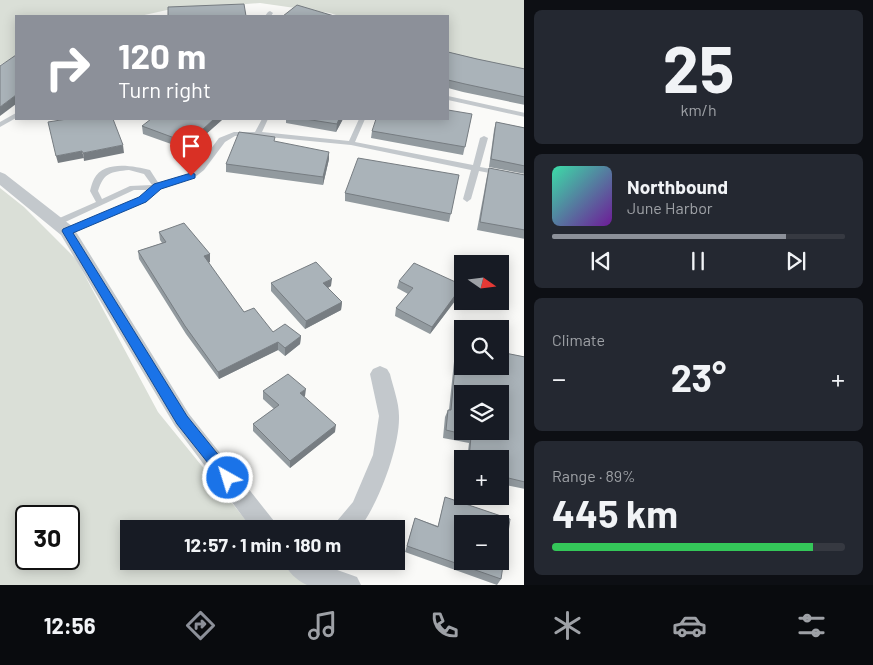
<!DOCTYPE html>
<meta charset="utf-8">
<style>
body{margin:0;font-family:Barlow,sans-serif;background:#242831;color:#f1f3f6;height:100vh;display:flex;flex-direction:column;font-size:19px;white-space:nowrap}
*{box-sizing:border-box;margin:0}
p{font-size:16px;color:#9ea1a6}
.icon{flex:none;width:28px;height:28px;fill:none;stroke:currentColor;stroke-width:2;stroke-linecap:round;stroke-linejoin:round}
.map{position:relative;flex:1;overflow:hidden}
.panel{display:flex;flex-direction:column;gap:10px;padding:10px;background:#0d0f14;width:349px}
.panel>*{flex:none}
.top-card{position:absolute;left:15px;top:15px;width:434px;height:105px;border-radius:0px;box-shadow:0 2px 12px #0003;background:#8c9099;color:#fff;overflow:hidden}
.needle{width:32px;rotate:104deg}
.controls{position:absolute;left:454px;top:255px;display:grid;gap:10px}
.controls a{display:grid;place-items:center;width:55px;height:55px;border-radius:0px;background:#171b24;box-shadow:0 2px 12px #0003;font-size:25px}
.speed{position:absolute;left:15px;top:505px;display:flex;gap:10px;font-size:25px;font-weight:700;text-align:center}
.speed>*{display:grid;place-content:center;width:65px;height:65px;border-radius:50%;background:#171b24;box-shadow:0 2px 12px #0003;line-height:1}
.speed .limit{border:2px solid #111;border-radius:8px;background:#fff;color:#111}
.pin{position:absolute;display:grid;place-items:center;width:42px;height:42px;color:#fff;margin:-51px -21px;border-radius:50% 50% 50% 0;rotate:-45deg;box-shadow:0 0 5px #0007}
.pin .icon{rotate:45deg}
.me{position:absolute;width:55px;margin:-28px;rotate:321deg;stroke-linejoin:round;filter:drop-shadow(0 0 4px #0008)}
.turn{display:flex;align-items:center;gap:18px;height:105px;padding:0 20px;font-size:22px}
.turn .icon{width:65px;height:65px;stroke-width:2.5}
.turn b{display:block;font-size:35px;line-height:42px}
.big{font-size:38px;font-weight:700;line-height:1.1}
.panel .widget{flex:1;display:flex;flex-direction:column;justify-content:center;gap:8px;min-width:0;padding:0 18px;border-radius:8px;background:#242831}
.panel .dial{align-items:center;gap:0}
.dial b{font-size:65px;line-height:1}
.song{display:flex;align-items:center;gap:15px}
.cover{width:60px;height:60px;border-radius:8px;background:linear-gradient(135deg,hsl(160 70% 55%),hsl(280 70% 35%))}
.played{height:5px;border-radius:2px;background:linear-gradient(90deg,#8c9099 80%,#363941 80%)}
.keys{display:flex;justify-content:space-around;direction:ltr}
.heat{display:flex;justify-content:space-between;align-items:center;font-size:28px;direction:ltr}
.charge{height:8px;border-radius:4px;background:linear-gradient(90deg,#34c759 89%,#363941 0)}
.trip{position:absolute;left:120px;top:520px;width:285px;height:50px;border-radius:0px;background:#171b24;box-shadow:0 2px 12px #0003;font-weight:700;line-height:50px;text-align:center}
.menu{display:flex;height:80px;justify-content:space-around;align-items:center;background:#090b0e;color:#9ea1a6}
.menu .icon{width:35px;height:35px}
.menu .on{color:#8c9099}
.menu b{font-size:22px;color:#f1f3f6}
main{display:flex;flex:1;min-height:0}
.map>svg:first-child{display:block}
.green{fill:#dadfd7;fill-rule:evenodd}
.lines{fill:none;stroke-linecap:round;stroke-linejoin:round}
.lane{fill:#c3c8cc;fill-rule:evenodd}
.street{fill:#c3c8cc;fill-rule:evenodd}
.wall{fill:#929a9f}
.shaded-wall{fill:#777d82}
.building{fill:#aab3b9;stroke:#777d82;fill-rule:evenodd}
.route{fill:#1a73e8;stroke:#114b97}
</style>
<main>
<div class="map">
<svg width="525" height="585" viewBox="0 0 525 585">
<rect width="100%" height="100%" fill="#fafaf8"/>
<g class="green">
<polygon points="0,0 524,0 524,70 448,54 448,16 339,16 330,13 260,3 167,10 140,16 16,16 16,56 0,65"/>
<path d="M0,188L24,207L76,259L158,412L253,529H129V561H286L328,585H0ZM26,516H69V559H26Z"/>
</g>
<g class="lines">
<g class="lane">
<polygon points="270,11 273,13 271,16 265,16 268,12"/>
<polygon points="448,96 525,113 525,117 448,100"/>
<polygon points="16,113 16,118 0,127 0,122"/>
<path d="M262,119H268L262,132L349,141L359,119H365L355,142L473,165L480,138L484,136L488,138L480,167L503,171L504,173L500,175L479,171L471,199L467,202L463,199L471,170L351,145L258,136H235L225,142L204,170L194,178L160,189L146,202L67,234L63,231L64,229L140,198L149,190H134L61,224L58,225L54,222L55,220L96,202L90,191C91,187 92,183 94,179C104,160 133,166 150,170L159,184L188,174L198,166L219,138L234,132H255ZM129,170L144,174L152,185L130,186L102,199L98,191C104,172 111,172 129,170Z"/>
</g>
<g class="street">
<polygon points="0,172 5,174 73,227 189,414 274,521 277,529 252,529 175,426 61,235 0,185"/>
<path d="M380,366L387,369L390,374C393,387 399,402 399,416C400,447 378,505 359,529H334L337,521L353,502L373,455L379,416L370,374L373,369Z"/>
<path d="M283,561H312L357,577L361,585H307C296,580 288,572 283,561Z"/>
</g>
</g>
<g class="wall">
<polygon points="448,52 477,59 525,69 525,105 463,92 448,88"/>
<polygon points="472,114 463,155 371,138 372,131"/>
<polygon points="223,119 188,150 143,134 142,126"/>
<polygon points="286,119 343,119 336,132 286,123"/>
<polygon points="496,122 525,128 525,174 489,167 494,130"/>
<polygon points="275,142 329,159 323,185 226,172 226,164"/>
<polygon points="489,168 525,175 525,239 477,230 487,176"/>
<polygon points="459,175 449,222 345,201 345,193"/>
<polygon points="159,232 210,254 210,262 208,263 244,312 273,332 301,336 300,344 285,356 278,350 219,379 186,334 139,259 138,251 162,243 160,240"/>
<polygon points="399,281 462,285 462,288 461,293 430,334 395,316 396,308 408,294 397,288"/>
<polygon points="271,283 331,286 328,288 342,302 341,310 305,329 271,291"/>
<polygon points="457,344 525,357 525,489 500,484 500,459 467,459 469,443 443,438 445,417 448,410 449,410 455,352"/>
<polygon points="263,391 305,396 304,397 335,432 290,468 253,431 253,424 274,409 263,399"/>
<polygon points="445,497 501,579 497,585 405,552 415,518 438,526"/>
</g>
<g class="shaded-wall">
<polygon points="16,95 16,104 0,116 0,107"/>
<polygon points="214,119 223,119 188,150 188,143"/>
<polygon points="339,119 343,119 336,132 337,124"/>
<polygon points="123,145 124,153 84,161 83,153"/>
<polygon points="82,151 84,158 58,163 56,156"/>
<polygon points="329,152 329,159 323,185 323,177"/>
<polygon points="210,254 210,262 204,264 204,256"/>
<polygon points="332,279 331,286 322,291 323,283"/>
<polygon points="462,286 461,293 430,334 432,327"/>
<polygon points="342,302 341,310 305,329 306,321"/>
<polygon points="301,336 300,344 285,356 285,348"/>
<polygon points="278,342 278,350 219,379 218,372"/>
<polygon points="306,389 305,396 300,400 300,393"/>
<polygon points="336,425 335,432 290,468 290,461"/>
</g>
<g class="building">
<polygon points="244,4 246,16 168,16 168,7"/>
<polygon points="297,5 334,16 283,16"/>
<polygon points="448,52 477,59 525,69 525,97 465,84 448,80"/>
<polygon points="16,55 16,95 0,107 0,66"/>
<polygon points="448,110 472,114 465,147 372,131 376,119 448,119"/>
<polygon points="67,119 113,119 123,145 83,153 82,151 56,156 48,122"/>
<polygon points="151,119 214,119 188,143 142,126"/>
<polygon points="305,119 339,119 337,124"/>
<polygon points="496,122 525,128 525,166 491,159"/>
<polygon points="239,132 275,137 274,141 329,152 323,177 226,164"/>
<polygon points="358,158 459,175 451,214 345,193"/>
<polygon points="489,168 525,175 525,230 480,222"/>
<polygon points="184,223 210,254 204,256 244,312 254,308 273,332 285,324 301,336 285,348 278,342 218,372 185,326 138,251 166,242 159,232"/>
<polygon points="316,262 332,279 323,283 342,302 306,321 271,283"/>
<polygon points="414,263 462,285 462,286 432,327 396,308 413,288 399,281"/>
<path d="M457,344L462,345V366H500V352L525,357V482L500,476V459H469L471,436L446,430L448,410H451ZM462,394H500V431H462Z"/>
<polygon points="288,374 306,389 300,393 336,425 290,461 253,424 279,405 263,391"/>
<path d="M445,497L510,519L501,579L407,546L415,518L438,527ZM462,524H500V561H462Z"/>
</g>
<polygon class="route" points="191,173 195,174 195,178 161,189 146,202 73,233 187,416 233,473 235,478 233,482 228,484 223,482 177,424 62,231 63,229 139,197 154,184"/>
</svg>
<div class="controls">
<a><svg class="needle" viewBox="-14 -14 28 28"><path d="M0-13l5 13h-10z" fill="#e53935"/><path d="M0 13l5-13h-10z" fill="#9ea1a6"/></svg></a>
<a><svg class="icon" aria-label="search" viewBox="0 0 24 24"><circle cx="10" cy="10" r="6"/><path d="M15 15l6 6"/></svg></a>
<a><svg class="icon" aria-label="layers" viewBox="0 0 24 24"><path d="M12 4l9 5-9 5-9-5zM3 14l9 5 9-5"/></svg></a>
<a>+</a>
<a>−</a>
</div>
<div class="speed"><div class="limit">30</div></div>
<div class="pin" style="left:191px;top:176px;background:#d93025"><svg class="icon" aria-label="arrive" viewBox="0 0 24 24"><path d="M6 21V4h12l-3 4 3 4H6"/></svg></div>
<svg class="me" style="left:228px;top:478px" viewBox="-20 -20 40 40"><circle r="17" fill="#1a73e8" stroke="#fff" stroke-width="3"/><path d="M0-11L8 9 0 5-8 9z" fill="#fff"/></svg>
<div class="trip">12:57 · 1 min · 180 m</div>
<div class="top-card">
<div class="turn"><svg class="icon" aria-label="right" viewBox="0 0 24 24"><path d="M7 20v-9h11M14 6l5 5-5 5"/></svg><div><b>120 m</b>Turn right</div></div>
</div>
</div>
<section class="panel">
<div class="widget dial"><b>25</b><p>km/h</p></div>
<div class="widget">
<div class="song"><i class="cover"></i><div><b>Northbound</b><p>June Harbor</p></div></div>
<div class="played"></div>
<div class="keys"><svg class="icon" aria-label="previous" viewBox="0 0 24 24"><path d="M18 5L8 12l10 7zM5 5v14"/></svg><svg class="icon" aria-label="pause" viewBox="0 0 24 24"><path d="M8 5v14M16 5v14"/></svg><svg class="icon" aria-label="next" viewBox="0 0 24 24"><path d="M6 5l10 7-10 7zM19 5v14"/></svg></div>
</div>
<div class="widget"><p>Climate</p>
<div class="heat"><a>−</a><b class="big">23°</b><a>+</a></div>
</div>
<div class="widget"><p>Range · 89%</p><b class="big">445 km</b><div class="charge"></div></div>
</section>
</main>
<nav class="menu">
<b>12:56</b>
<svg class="icon on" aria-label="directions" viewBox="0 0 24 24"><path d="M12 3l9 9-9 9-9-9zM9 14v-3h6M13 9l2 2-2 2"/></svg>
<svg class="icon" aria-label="music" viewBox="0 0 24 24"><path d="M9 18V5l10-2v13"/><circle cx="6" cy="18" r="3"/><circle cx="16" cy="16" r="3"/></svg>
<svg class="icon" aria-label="phone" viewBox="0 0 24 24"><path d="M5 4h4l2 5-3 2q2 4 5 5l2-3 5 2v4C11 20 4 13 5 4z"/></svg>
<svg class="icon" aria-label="climate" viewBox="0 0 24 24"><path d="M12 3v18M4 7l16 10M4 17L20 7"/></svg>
<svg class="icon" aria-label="car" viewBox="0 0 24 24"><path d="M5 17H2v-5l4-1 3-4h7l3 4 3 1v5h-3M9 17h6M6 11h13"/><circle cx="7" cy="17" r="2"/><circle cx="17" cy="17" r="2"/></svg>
<svg class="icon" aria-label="filters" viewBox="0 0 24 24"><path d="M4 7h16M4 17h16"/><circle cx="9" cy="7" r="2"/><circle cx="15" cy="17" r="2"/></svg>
</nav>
